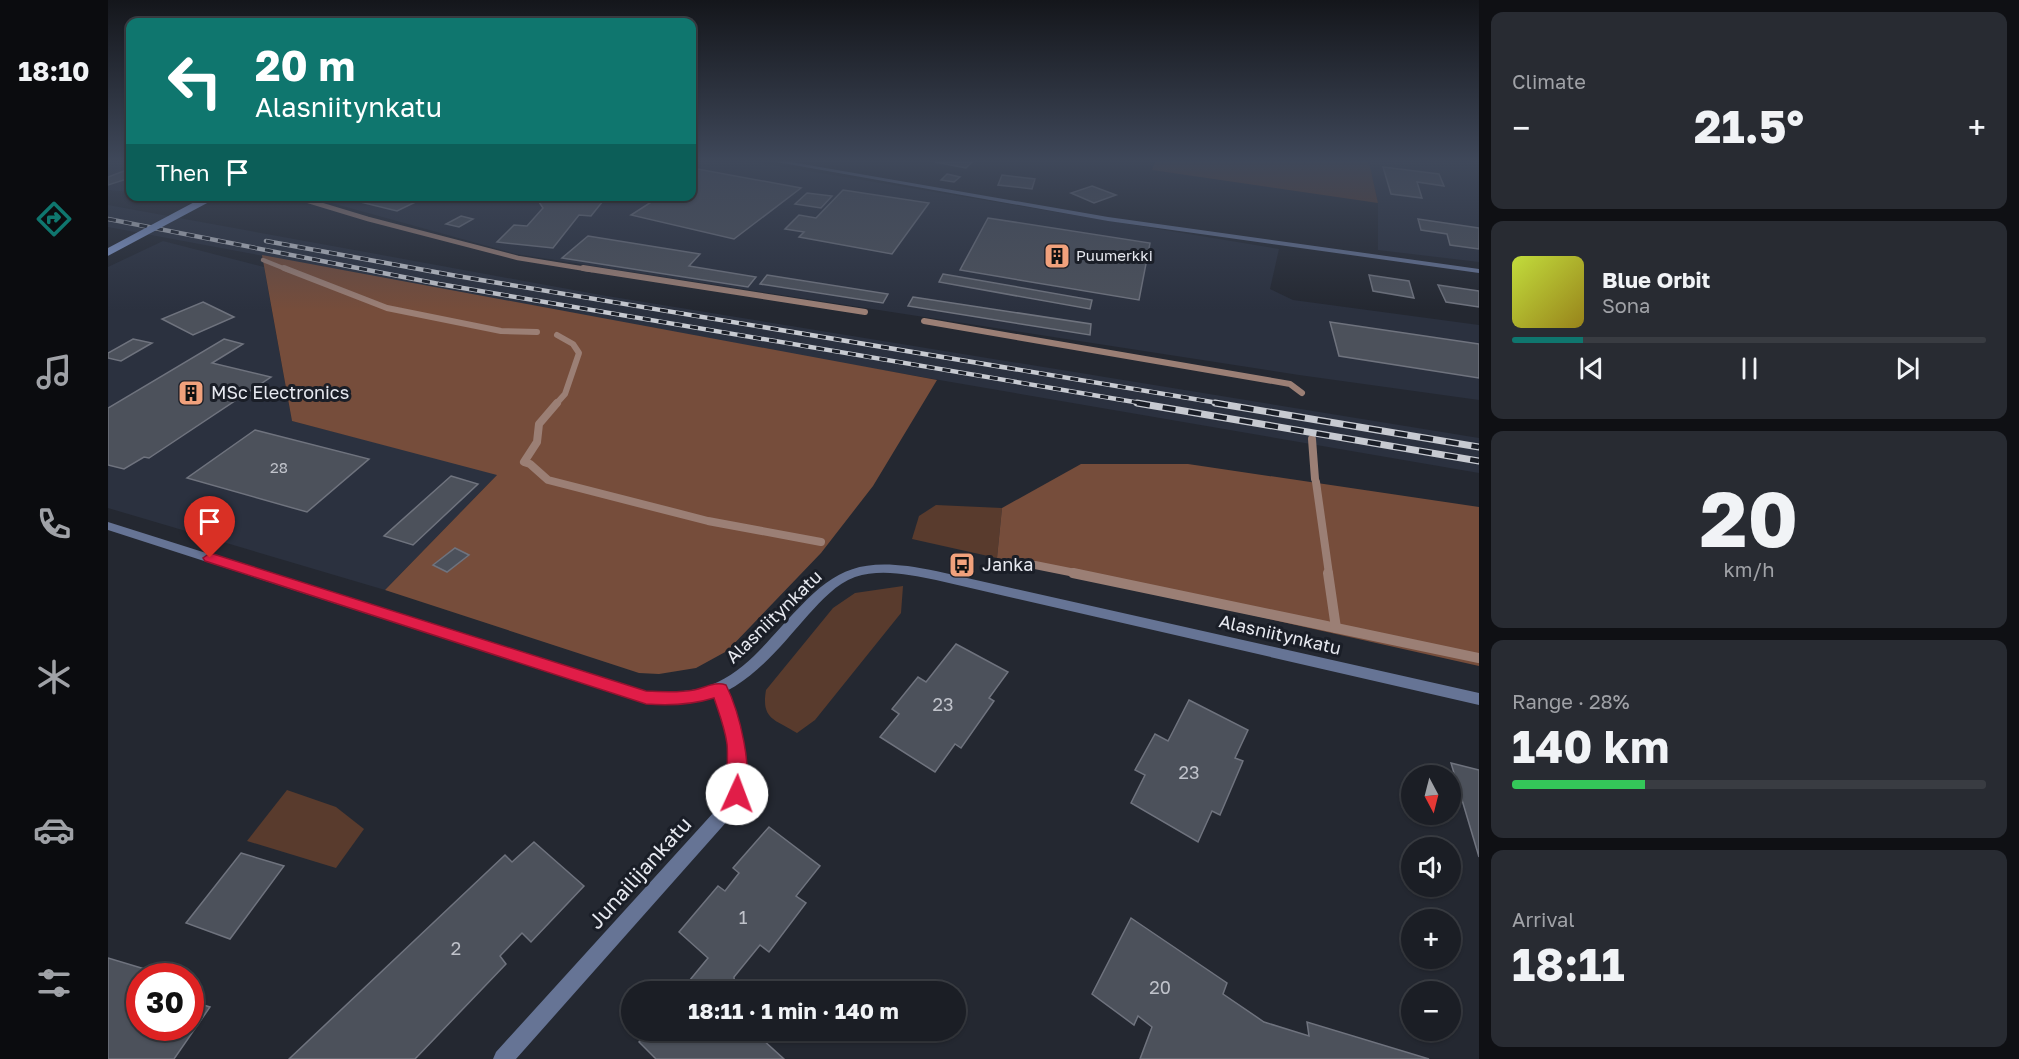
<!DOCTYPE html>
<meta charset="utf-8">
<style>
body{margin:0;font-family:"Golos Text",sans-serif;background:#282b32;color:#f1f3f6;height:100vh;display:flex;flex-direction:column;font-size:22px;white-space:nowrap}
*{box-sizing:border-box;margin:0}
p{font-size:20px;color:#a0a2a7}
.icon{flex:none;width:33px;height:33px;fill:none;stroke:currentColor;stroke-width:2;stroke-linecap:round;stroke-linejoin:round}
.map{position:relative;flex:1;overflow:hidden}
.sheet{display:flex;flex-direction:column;gap:12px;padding:12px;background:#0f1014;width:540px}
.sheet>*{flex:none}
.top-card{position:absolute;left:18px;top:18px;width:570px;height:183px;border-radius:12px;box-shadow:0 2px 4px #0004,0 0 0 2px #393c42;background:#0f766e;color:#fff;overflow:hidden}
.needle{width:39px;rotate:173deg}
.tools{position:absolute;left:1293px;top:765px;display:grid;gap:12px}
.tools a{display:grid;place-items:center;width:60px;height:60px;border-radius:50%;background:#1b1e25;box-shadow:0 2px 4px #0004,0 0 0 2px #393c42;font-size:30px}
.speed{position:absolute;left:18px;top:963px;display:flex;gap:12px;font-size:30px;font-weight:700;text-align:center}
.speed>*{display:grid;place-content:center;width:78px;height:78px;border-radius:50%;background:#1b1e25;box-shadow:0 2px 4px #0004,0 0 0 2px #393c42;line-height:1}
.speed .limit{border:9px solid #d22;background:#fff;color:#111}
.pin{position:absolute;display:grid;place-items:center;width:51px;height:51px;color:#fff;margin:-62px -26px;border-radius:50% 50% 50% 0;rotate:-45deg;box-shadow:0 0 6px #0007}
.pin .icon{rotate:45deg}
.me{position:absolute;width:66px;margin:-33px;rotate:2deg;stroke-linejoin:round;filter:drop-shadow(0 0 4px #0008)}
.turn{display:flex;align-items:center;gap:21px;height:126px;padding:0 30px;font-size:27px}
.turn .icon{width:78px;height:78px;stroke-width:2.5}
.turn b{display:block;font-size:42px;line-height:51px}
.then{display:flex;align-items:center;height:57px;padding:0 30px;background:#0003;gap:12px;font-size:22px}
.big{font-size:45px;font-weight:700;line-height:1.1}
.sheet .tile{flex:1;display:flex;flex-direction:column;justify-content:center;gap:9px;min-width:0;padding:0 21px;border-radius:12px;background:#282b32}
.sheet .dial{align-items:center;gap:0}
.dial b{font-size:78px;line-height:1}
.song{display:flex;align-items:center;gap:18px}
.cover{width:72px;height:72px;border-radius:9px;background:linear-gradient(135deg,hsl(70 70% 55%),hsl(50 70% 35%))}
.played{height:6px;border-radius:3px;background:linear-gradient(90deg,#0f766e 15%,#393c42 15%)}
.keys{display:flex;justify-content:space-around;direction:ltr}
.heat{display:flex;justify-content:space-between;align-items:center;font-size:33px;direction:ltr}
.charge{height:9px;border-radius:4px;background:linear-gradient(90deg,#34c759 28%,#393c42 0)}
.trip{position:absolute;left:513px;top:981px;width:345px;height:60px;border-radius:30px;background:#1b1e25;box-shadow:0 2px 4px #0004,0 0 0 2px #393c42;font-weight:700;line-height:60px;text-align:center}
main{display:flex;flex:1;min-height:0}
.tab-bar{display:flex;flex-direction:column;width:108px;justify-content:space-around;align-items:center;background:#0b0c0f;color:#a0a2a7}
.tab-bar .icon{width:42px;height:42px}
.tab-bar .active{color:#0f766e}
.tab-bar b{font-size:27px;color:#f1f3f6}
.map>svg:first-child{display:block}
.built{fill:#2b313f}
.green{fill:#593b2d}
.forest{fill:#764d3b}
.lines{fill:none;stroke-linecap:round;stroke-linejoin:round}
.stream-far3{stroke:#9b7f75;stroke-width:4.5}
.stream-far2{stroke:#9b7f75;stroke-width:6}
.stream-far1{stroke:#9b7f75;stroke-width:8}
.stream{stroke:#9b7f75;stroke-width:10}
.building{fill:#4c515b;stroke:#6f737e;stroke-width:1.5}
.minor{fill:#667495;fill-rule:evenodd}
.tertiary{fill:#667495;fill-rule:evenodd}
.rail-far1-casing{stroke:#c7cad1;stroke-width:4.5}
.rail-casing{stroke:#c7cad1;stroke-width:7}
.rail-far1{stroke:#1a1e27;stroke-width:3;stroke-dasharray:8;stroke-linecap:butt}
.rail{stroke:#1a1e27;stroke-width:4.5;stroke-dasharray:13;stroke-linecap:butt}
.secondary-bridge{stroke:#889fd4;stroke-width:7}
.route{fill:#e11d48;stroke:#92132f;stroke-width:1.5}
.labels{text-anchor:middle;stroke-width:6;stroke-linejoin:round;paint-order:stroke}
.far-poi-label{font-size:15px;fill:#e7e9f0;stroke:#1a1e27;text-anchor:start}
.number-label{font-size:15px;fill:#c0c3cb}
.poi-label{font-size:18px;fill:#e7e9f0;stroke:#1a1e27;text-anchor:start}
.street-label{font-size:18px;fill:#e7e9f0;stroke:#1a1e27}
.near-number-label{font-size:18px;fill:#c0c3cb}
.near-street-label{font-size:21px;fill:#e7e9f0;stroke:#1a1e27}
</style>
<main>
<nav class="tab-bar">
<b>18:10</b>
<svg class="icon active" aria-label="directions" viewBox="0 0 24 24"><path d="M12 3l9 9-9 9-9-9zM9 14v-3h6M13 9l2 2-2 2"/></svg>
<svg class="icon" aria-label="music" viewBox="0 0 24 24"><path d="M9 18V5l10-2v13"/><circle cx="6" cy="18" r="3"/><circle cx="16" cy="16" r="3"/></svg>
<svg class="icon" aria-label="phone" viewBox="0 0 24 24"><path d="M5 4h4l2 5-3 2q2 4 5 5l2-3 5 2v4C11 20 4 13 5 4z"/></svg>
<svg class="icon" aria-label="climate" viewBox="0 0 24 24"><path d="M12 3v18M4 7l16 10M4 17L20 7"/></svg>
<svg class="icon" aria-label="car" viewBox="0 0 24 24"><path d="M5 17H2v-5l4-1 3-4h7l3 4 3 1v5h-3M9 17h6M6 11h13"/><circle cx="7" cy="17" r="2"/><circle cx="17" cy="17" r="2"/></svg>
<svg class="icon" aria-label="filters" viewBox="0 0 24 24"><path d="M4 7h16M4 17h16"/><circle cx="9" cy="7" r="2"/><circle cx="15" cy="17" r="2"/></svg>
</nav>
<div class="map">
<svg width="1371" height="1059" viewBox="0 0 1371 1059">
<rect width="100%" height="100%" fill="#242831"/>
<g class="built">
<polygon points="0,162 22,162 22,192 0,190"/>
<polygon points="584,162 646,162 1171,249 1162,289 1185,300 1371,325 1371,400 1191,375 408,254 202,197 584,196"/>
<polygon points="1261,162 1371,162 1371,262 1270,250 1270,203"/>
<polygon points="0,205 493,295 1371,438 1371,473 709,359 0,227"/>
<polygon points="55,241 156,267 184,421 390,474 277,590 0,508 0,267"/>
</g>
<g class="green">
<polygon points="1047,162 1261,162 1270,203 1044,170"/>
<polygon points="828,505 894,508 889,558 804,539 811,516"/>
<path d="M795,586L793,613L707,720L689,733C667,719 653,720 658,690L725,608L747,593Z"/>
<polygon points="179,790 228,807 256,829 228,868 139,841"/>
</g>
<g class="forest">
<polygon points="154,255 829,380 765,486 713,553 619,651 588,668 551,674 531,673 277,590 389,475 184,421"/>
<polygon points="973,464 1080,464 1371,507 1371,666 889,558 894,508"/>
</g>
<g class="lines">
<g class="stream-far3">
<polyline points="184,196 260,219 410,258 484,270"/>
<polyline points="155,260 180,270"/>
</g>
<g class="stream-far2">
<polyline points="176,268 279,308 393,331 429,332"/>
<polyline points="475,268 757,312"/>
<polyline points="816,321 1182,384 1194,393"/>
<polyline points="448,404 457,394 471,353 465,344 449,335"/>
</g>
<g class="stream-far1">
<polyline points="449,403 431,424 429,442 416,462 422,464 440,480 600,521 713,542"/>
<polyline points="1204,439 1207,479"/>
<polyline points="1208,482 1221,574"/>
<polyline points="927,565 972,574"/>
</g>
<g class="stream">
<polyline points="965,573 1228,628"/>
<polyline points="1220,573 1228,628 1371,658"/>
</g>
</g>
<g class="building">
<polygon points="827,162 864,162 858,168"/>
<polygon points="1275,167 1331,174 1336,186 1309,182 1314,198 1283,194"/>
<polygon points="584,168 693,188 626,239 523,215 548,199 536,196 584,196"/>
<polygon points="21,169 22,170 22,178 0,185 0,177"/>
<polygon points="839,174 852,177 846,182 833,180"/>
<polygon points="894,175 927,179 924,189 890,185"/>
<polygon points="984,186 1008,195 986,203 963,193"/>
<polygon points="735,190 821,203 784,254 691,237 696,232 677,229 691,215 708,218"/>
<polygon points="699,193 724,196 713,208 687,204"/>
<polygon points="228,196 320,196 289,211"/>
<polygon points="462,196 499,196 483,216 471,215 445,248 389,242 406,225 419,226 435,208 429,199 446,197 450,201 459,200"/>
<polygon points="353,216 365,219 351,227 338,224"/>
<polygon points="880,218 1042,243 1031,300 852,270"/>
<polygon points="1310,219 1371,228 1371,249 1342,245 1339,234 1313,230"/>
<polygon points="480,236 592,254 581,266 648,277 640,287 454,258"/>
<polygon points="835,274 984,300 982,309 831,282"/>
<polygon points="659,275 780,294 775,303 652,284"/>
<polygon points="1261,275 1301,281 1306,298 1265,291"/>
<polygon points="1330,285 1371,291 1371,307 1338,302"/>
<polygon points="805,297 983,324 982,335 800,306"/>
<polygon points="95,302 126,317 85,335 54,319"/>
<polygon points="1222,322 1371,344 1371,378 1231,356"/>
<polygon points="25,339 44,343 13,361 0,358 0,353"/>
<polygon points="116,339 135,344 104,363 163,377 41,458 36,457 16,469 0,465 0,408"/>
<polygon points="147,430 261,459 199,512 79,478"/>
<polygon points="343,476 370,484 305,545 276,536"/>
<polygon points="347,548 361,555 339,572 325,565"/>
<polygon points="848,644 900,672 881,698 886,701 853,748 847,744 827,772 772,737 791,714 784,709 810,677 818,682"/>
<polygon points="1081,700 1140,730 1127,758 1135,761 1112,815 1104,811 1090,842 1023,803 1037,775 1027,770 1047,734 1060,741"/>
<polygon points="1343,763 1371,770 1371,857"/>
<polygon points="661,827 712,866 688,896 698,903 661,952 652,945 626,977 627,992 572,992 600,958 571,932 610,886 617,891 631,873 625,868"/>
<polygon points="426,842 476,886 423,942 414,933 392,956 398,964 307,1059 181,1059 397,855 404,862"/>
<polygon points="133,853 176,866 122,939 78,923"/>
<polygon points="1023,918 1119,983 1115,994 1156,1022 1201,1036 1199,1022 1321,1059 1032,1059 1044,1027 1030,1016 1026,1025 984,994"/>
<polygon points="0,958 60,976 32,976 32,1028 82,1028 82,1001 102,1007 66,1059 0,1059"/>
<polygon points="540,1030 644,1030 676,1059 548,1059 531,1042"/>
</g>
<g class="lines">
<g class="minor">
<polygon points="669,162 683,162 1000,217 1371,269 1371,273 1000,221"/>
<path d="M612,684L617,686L619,690C633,730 647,770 629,810L408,1059H385L388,1052L616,801C630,764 617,726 605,690L607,686Z"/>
</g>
<path class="tertiary" d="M0,522L538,692C562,692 588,693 610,682C631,672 648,655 663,638C721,575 737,552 828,571L1371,693V705L828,580C803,575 773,568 747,577C728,584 714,600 701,614C670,649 640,689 593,701C575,705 556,704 538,704L0,530Z"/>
<g class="rail-far1-casing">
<g id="rail-far1">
<polyline points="0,219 331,284 1038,404"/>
<polyline points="158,241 349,276 1116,404"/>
</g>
</g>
<g class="rail-casing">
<g id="rail">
<polyline points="1029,403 1371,461"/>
<polyline points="1107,403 1371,447"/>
</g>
</g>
<use href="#rail-far1" class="rail-far1"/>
<use href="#rail" class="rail"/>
<polyline class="secondary-bridge" points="0,252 105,196"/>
</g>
<linearGradient id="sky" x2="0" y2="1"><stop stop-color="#14161b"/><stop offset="0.52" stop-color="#3f485a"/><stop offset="1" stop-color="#3f485a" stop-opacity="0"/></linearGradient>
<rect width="1371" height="310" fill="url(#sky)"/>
<path class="route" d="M102,553L538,691C554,692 570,693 586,690C597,688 607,681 618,685C631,711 647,772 635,799L629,802L622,799C616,786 621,759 619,744C617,728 611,713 606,698C583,705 562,706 538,704L97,561L95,558Z"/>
<defs>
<g id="building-square" transform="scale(1.35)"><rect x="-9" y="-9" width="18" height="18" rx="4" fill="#f1a17c" stroke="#1a1e27"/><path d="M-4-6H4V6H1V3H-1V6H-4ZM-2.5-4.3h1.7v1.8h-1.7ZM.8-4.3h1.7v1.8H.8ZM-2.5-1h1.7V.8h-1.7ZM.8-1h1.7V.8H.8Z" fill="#111"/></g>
<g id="bus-square" transform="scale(1.35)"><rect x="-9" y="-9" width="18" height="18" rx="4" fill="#f1a17c" stroke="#1a1e27"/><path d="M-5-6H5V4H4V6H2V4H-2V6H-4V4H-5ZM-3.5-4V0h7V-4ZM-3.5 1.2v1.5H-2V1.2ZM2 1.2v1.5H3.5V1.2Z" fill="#111"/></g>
</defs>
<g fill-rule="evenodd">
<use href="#building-square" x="949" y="256"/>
<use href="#building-square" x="83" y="393"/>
<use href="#bus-square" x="854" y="565"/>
</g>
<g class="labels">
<g class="far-poi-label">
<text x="968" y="261">Puumerkki</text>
</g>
<g class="number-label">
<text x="171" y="473">28</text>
</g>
<g class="poi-label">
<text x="103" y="399">MSc Electronics</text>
<text x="874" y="571">Janka</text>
</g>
<g class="street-label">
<text transform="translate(666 617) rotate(-44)" y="6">Alasniitynkatu</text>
<text transform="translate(1172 635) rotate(13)" y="6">Alasniitynkatu</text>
</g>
<g class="near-number-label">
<text x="835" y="711">23</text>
<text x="1081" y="779">23</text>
<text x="635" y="924">1</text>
<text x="348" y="955">2</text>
<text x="1052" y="994">20</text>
</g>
<g class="near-street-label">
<text transform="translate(532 873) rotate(-48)" y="7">Junailijankatu</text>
</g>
</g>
</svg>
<div class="tools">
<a><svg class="needle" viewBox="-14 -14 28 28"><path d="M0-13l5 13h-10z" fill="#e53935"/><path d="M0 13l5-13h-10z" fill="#a0a2a7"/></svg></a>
<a><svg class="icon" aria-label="sound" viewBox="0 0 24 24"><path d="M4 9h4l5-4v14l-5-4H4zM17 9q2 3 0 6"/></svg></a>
<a>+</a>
<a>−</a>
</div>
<div class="speed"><div class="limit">30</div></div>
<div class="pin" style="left:102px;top:558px;background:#d93025"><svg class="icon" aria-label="arrive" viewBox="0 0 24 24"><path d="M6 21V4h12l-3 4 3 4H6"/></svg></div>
<svg class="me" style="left:629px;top:794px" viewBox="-20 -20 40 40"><circle r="19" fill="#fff"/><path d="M0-13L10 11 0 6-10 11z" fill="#e11d48"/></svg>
<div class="trip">18:11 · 1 min · 140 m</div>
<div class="top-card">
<div class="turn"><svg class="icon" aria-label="left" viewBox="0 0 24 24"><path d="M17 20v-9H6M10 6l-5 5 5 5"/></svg><div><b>20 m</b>Alasniitynkatu</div></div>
<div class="then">Then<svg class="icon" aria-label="arrive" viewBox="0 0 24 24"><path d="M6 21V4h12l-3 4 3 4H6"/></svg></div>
</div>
</div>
<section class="sheet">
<div class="tile"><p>Climate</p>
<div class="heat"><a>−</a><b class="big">21.5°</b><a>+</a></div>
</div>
<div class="tile">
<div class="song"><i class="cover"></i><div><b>Blue Orbit</b><p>Sona</p></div></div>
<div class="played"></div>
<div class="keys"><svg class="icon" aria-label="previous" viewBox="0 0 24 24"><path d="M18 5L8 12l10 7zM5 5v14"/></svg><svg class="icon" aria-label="pause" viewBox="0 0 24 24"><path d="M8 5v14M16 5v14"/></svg><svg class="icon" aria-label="next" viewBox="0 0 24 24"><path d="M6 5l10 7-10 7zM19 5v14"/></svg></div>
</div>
<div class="tile dial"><b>20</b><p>km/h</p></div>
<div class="tile"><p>Range · 28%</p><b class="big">140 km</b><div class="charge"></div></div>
<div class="tile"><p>Arrival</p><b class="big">18:11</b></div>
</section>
</main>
